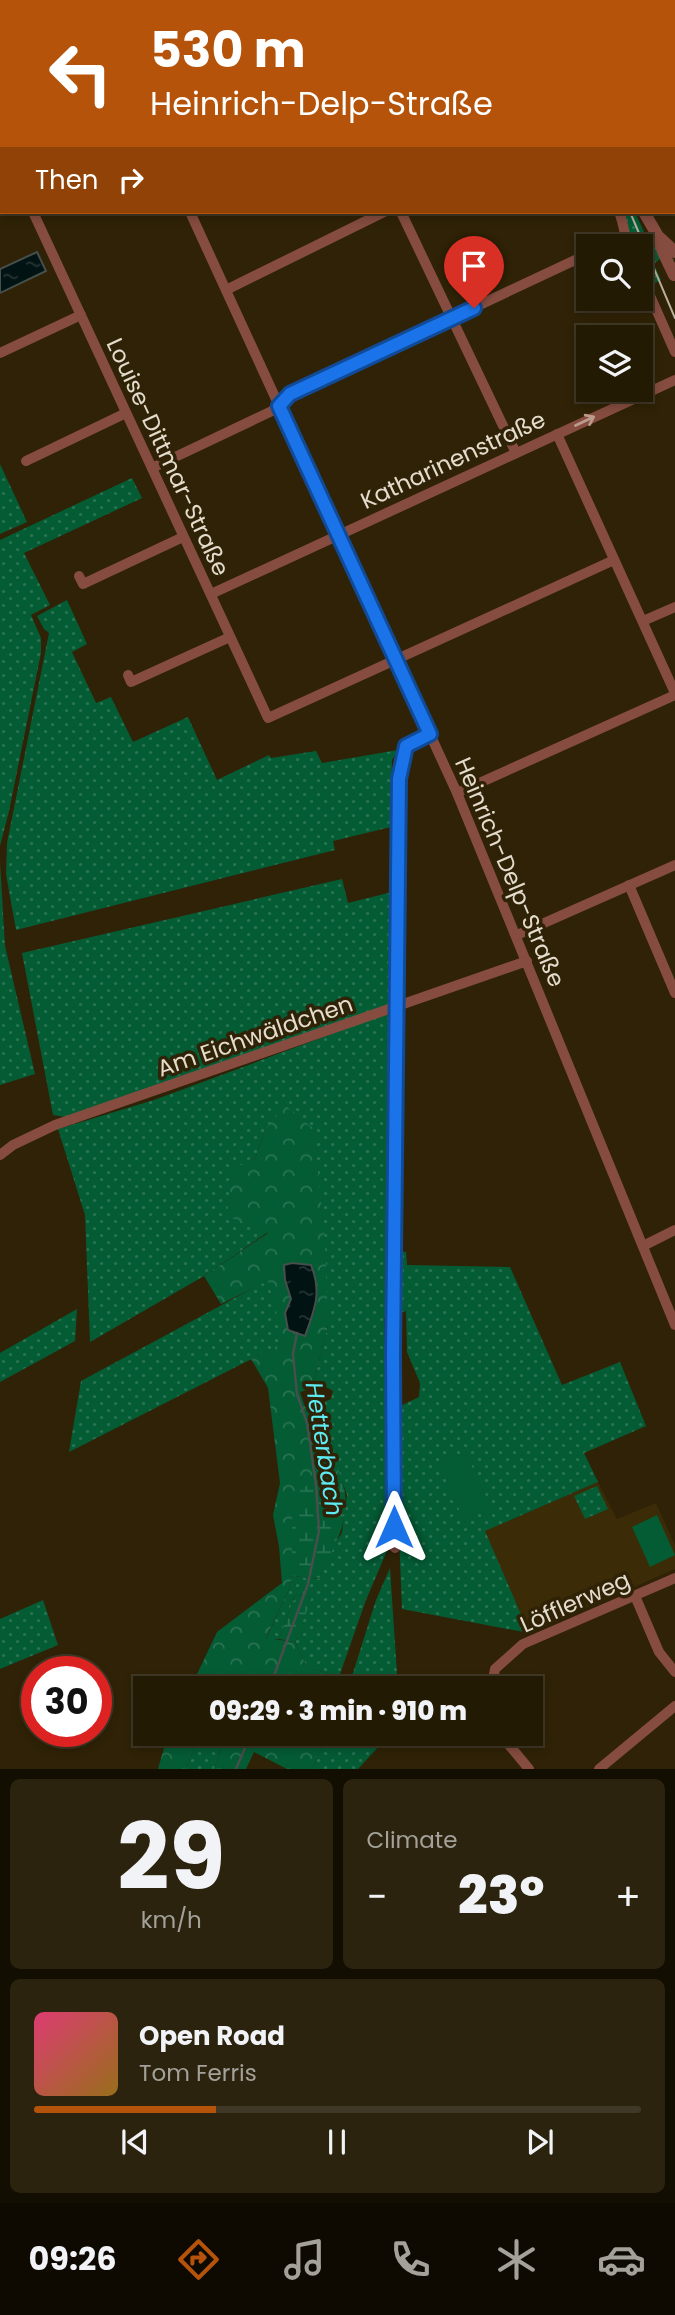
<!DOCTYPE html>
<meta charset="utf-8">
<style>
body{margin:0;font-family:Poppins,sans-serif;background:#2b230e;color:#f1f3f6;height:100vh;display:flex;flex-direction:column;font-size:26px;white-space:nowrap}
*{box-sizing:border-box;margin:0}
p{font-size:23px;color:#a3a19a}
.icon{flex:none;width:38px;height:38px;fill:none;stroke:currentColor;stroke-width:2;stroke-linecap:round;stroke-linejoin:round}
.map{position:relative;height:1769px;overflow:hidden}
.panel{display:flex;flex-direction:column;gap:10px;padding:10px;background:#130e02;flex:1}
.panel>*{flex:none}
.guide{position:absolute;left:0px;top:0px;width:676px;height:214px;box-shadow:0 4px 10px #0003,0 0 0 2px #403826;background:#b45309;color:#fff;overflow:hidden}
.controls{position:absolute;left:576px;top:234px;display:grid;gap:14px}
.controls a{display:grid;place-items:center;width:77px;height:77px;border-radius:0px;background:#231a04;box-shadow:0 4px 10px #0003,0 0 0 2px #403826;font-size:35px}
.speed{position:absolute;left:21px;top:1656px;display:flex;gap:14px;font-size:35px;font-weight:700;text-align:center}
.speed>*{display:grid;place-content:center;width:91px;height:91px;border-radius:50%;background:#231a04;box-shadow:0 4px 10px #0003,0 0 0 2px #403826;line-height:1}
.speed .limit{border:10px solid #d22;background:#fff;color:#111}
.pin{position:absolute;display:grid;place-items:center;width:60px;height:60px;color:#fff;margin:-72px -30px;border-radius:50% 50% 50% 0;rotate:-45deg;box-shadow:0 0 7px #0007}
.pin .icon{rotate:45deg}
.me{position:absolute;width:77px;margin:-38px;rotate:0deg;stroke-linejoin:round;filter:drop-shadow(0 0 5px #0008)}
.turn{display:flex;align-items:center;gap:24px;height:147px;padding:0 35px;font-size:32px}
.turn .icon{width:91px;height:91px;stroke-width:2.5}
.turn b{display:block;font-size:49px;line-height:60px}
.then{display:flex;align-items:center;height:66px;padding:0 35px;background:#0003;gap:14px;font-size:26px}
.big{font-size:52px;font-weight:800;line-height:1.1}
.panel .card{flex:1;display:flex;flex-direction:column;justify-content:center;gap:10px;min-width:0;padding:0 24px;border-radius:10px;background:#2b230e}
.panel .dial{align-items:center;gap:0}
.dial b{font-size:91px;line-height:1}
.song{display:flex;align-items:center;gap:21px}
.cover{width:84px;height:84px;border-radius:10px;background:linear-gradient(135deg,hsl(340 70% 55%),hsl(40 70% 35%))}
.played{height:7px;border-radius:4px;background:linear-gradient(90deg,#b45309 30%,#403826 30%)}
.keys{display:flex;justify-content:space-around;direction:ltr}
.heat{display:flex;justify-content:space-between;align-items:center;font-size:38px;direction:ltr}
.panel .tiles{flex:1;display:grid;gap:10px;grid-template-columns:1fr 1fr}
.card:last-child{grid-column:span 2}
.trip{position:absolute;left:133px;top:1676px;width:410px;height:70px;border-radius:0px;background:#231a04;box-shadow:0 4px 10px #0003,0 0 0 2px #403826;font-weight:800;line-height:70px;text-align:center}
.tab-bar{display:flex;height:112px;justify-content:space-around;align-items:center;background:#0e0a02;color:#a3a19a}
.tab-bar .icon{width:49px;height:49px}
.tab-bar .selected{color:#b45309}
.tab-bar b{font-size:32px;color:#f1f3f6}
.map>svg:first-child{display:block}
.built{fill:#3b2b06}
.green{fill:url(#green-dots)}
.forest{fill:url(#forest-crowns);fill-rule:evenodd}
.wetland{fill:url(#wetland-marsh)}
.pitch{fill:#045c35}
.water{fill:url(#water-ripples);stroke:#464f4b;stroke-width:2}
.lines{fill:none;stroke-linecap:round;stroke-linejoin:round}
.stream{stroke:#464f4b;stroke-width:2.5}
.minor{stroke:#864c40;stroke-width:10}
.tertiary{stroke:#864c40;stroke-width:12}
.tram{stroke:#b9af9c;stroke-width:2}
.oneway{stroke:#ba9b8d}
.route-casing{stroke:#114b97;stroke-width:18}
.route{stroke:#1a73e8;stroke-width:12}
.labels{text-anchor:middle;stroke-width:7;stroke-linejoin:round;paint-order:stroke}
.street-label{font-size:23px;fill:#e4dccc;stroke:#2f2206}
.water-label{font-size:24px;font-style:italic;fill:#5ceaf3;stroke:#2f2206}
</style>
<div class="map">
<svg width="675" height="1769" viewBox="0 0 675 1769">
<defs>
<pattern id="green-dots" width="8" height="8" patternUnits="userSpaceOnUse" patternTransform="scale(1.75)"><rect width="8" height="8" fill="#045c35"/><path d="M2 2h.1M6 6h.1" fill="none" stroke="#287351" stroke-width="1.8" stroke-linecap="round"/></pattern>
<pattern id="forest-crowns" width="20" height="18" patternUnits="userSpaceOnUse" patternTransform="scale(1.75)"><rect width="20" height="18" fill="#045c35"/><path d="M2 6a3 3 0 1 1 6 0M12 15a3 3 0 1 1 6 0" fill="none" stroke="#287351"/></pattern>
<pattern id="wetland-marsh" width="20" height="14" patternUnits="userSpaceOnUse" patternTransform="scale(1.75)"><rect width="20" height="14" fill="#045c35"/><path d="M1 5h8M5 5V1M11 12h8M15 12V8" fill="none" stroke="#287351"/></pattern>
<pattern id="water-ripples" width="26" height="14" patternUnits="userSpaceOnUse" patternTransform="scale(1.75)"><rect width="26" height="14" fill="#021314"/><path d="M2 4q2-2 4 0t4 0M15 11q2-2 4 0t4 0" fill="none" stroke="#273535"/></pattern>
</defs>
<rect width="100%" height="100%" fill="#2f2206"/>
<polygon class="built" points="598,1482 617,1519 656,1503 675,1545 675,1569 529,1633 484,1531"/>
<g class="green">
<polygon points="621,212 635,212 648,241 655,241 662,257 654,264 661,280 651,285 641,261 640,247 635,247"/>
<polygon points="0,464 27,522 0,534"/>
<polygon points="132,478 142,498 24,553 50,605 31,615 41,638 41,653 9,811 0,846 0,540"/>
<polygon points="67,600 87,644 72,652 96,703 111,697 133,742 188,717 217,780 269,755 271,758 316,751 322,763 398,750 392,760 391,827 333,841 335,850 16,930 6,874 7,843 49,633 44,629 37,616"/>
<polygon points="0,862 5,946 35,1074 0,1085"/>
<polygon points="342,879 348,903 392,892 390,962 393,1003 65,1117 53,1115 22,953"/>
<polygon points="391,1012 389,1249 406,1252 407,1265 510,1267 562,1385 620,1362 646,1426 584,1453 598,1482 485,1531 529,1633 402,1609 394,1409 419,1397 420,1383 407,1352 406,1311 384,1318 389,1546 366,1600 339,1677 307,1667 295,1642 311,1597 295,1595 279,1639 266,1639 289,1589 292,1576 319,1579 332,1548 342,1533 347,1495 315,1406 331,1399 333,1391 328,1388 312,1388 328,1326 267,1127 254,1161 268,1232 204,1276 90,1342 85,1215 58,1129 154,1100"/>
<polygon points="268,1280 285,1342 69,1452 81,1381"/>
<polygon points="77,1309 75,1341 0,1382 0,1353"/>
<polygon points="597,1486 608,1509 585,1519 574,1496"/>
<polygon points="390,1568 398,1689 348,1689 376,1600"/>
<polygon points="43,1600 58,1645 0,1669 0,1619"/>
<polygon points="200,1734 227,1734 214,1769 186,1769"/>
<polygon points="328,1734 390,1734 358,1769 312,1769"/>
</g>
<g class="forest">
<path d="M285,1105L314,1129L325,1240L328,1326L312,1388L300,1392L305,1407L315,1406L342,1480L326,1479L292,1515V1576L289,1589L266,1638L295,1642L307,1667L339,1677L351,1683L348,1689H190L217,1632L282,1583L279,1546L273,1515L280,1483L268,1388L251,1359L284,1342L268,1281L221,1304L204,1276L268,1233L227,1216L231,1168L254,1161L267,1127ZM285,1280L318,1281L315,1310L305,1336L285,1313L291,1299Z"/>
<polygon points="168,1734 200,1734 186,1769 158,1769"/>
<polygon points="227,1734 328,1734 312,1769 287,1769 254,1752 246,1769 214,1769"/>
</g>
<g class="wetland">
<path d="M326,1479L342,1480C354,1519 334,1544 319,1579L292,1576V1515L301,1488Z"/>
<polygon points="295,1595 312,1597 295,1642 279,1639"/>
</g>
<g class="pitch">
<polygon points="465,1452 492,1508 464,1521 439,1464"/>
<polygon points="657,1515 675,1555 650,1567 632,1527"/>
</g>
<g class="water">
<polygon points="37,252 46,271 0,293 0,269"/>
<path d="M292,1263L311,1265C322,1292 315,1309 305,1336L288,1330L285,1313L291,1299L285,1280L284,1265Z"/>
</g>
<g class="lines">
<g class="stream">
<polyline points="269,1689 308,1584 319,1531 316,1485 307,1423 297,1394 293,1354 297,1333"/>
<polyline points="236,1769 251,1734"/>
</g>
<g class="minor">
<polyline points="292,0 293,2"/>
<polyline points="528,0 529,2"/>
<polyline points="103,2 106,0"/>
<polyline points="472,2 475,0"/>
<polyline points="0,60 2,59"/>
<polyline points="0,143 2,146"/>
<polyline points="0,200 2,200"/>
<polyline points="33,212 268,718 614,560"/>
<polyline points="190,212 457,793 675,1325"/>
<polyline points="401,212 516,453"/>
<path d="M619,212C624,224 624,235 629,247"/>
<polyline points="603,247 624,237"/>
<polyline points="640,273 675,352"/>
<polyline points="226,290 384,212"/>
<polyline points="0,353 81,315"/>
<polyline points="557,434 675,693"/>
<polyline points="26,461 126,413"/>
<polyline points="152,468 272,411 290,394 588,254"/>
<polyline points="79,576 83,584 183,537"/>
<polyline points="211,594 675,380"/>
<polyline points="643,621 675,607"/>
<polyline points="128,675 131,682 230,637"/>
<polyline points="457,793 675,695"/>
<polyline points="629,885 675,993"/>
<polyline points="517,935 675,865"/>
<polyline points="0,1155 13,1145 55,1125 527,961"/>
<polyline points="643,1246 675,1230"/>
<polyline points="395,1548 393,1353 399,779 406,746 430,735"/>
<polyline points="635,1596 659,1652 675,1672"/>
<polyline points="491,1689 495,1669 523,1644 675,1578"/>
<polyline points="500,1734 529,1769"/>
<polyline points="599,1769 675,1706"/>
</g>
<g class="tertiary">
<polyline points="546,0 547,2"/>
<polyline points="644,212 659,238 663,252 674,275"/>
<polyline points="660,238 675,252"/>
</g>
<g class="tram">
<polyline points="545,0 545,2"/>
<polyline points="630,212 675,318"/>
</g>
</g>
<defs><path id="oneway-shaft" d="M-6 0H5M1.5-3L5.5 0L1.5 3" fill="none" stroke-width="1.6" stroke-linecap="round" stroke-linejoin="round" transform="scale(1.75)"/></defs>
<use class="oneway" href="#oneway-shaft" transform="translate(585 421) rotate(-25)"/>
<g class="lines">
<g class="route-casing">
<polyline id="route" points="394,1527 393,1353 399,779 406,746 430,734 279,406 290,394 474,308"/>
</g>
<use href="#route" class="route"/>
</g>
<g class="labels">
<g class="street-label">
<text transform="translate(168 457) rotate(65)" y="8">Louise-Dittmar-Straße</text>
<text transform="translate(453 460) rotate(-25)" y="8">Katharinenstraße</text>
<text transform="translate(510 872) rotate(67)" y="8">Heinrich-Delp-Straße</text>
<text transform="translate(255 1036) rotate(-19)" y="8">Am Eichwäldchen</text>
<text transform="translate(575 1602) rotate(-24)" y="8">Löfflerweg</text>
</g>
<g class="water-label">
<text transform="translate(324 1449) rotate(81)" y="8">Hetterbach</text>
</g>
</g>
</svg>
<div class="controls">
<a><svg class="icon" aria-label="search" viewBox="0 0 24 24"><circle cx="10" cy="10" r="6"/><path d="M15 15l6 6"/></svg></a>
<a><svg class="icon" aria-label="layers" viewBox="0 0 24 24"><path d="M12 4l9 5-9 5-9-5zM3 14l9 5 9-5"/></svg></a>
</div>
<div class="speed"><div class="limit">30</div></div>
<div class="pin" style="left:474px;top:308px;background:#d93025"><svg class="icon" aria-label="arrive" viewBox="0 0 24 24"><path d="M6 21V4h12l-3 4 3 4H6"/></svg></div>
<svg class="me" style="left:394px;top:1527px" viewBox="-20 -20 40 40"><path d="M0-17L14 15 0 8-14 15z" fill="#1a73e8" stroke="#fff" stroke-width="4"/></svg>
<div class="trip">09:29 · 3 min · 910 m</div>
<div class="guide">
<div class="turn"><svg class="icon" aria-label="left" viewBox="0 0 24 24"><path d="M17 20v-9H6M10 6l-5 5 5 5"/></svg><div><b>530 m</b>Heinrich-Delp-Straße</div></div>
<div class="then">Then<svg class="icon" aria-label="right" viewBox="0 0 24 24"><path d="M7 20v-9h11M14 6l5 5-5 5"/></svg></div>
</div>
</div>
<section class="panel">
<div class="tiles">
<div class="card dial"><b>29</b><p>km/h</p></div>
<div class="card"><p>Climate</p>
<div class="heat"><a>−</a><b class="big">23°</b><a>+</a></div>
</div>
<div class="card">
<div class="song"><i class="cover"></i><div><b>Open Road</b><p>Tom Ferris</p></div></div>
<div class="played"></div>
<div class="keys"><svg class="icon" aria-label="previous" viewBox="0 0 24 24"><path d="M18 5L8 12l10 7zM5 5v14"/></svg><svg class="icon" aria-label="pause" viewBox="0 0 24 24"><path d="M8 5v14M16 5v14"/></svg><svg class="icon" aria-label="next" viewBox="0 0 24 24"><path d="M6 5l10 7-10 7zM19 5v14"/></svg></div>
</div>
</div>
</section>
<nav class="tab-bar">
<b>09:26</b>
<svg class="icon selected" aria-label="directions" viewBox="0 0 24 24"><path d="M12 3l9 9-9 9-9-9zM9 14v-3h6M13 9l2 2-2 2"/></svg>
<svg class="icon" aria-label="music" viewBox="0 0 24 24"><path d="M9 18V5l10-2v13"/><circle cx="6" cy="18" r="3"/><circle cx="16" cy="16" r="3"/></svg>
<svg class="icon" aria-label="phone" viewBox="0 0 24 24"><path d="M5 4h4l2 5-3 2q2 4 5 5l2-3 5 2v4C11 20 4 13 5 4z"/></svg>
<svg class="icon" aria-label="climate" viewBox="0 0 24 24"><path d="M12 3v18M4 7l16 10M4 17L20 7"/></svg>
<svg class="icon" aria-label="car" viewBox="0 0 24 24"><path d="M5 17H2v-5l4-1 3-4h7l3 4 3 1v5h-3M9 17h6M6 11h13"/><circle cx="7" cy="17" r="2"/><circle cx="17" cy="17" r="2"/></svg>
</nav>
